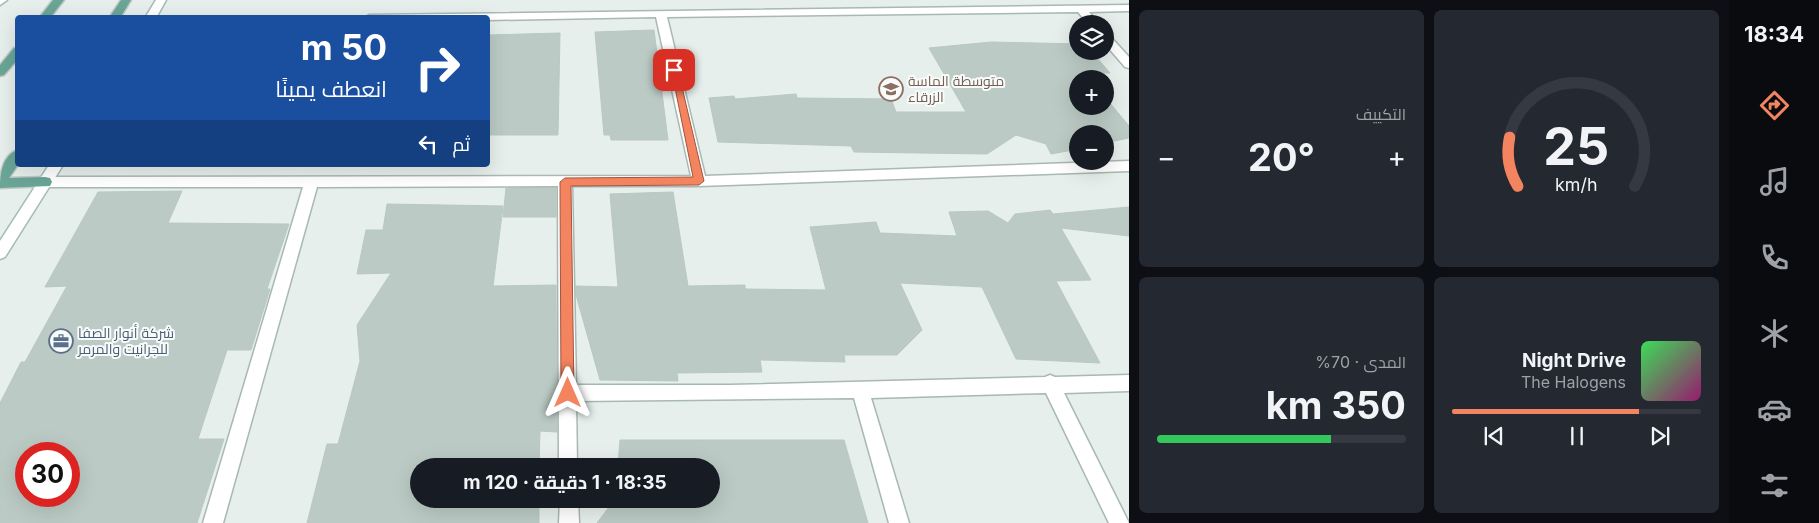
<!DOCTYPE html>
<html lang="ar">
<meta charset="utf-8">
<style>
body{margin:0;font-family:Inter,Cairo,sans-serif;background:#242831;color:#f1f3f6;direction:rtl;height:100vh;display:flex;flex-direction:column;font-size:19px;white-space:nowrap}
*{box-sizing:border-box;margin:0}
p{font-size:16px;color:#9ea1a6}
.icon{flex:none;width:28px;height:28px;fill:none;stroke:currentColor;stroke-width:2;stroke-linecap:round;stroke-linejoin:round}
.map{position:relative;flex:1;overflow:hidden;direction:ltr}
.panel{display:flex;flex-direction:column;gap:10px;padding:10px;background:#0d0f14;width:600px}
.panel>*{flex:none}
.banner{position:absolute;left:15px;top:15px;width:475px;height:152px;border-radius:5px;box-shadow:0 5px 20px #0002;direction:rtl;background:#1a4fa0;color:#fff;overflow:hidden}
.fabs{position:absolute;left:1069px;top:15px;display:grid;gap:10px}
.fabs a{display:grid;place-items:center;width:45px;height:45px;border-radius:50%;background:#171b24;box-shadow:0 5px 20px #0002;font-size:25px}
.speed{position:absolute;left:15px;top:442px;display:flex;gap:10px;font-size:25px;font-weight:700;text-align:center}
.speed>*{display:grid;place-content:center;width:65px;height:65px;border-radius:50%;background:#171b24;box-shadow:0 5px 20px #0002;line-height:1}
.speed .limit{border:8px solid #d22;background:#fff;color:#111}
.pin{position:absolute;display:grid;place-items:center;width:42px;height:42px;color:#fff;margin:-21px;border-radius:10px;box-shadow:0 2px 8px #0006}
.me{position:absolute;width:55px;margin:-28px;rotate:0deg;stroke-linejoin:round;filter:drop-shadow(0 0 4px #0008)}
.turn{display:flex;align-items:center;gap:18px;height:105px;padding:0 20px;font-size:22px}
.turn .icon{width:65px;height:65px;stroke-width:2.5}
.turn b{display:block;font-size:35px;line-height:42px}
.then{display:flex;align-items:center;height:48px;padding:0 20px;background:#0003;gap:10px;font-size:19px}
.big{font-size:38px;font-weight:700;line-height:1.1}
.panel .card{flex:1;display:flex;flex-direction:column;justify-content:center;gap:8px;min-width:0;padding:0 18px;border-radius:8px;background:#242831}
.panel .dial{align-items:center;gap:0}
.dial svg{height:130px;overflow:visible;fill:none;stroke:#363941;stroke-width:7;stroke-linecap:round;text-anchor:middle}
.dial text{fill:#f1f3f6;stroke:none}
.song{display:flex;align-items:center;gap:15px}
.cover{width:60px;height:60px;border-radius:8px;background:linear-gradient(135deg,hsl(130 70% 55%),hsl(320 70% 35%))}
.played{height:5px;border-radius:2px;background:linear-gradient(90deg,#f4845f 75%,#363941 75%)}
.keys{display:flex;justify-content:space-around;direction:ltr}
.heat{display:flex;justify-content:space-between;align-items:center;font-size:28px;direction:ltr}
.charge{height:8px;border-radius:4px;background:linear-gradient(90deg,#34c759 70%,#363941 0)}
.panel .tiles{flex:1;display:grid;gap:10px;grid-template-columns:repeat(2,1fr)}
.trip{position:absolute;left:410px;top:458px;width:310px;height:50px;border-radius:25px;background:#171b24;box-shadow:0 5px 20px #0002;font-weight:700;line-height:50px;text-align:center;direction:rtl}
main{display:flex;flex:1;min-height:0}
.dock{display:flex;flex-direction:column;width:90px;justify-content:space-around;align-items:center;background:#090b0e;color:#9ea1a6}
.dock .icon{width:35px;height:35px}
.dock .current{color:#f4845f}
.dock b{font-size:22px;color:#f1f3f6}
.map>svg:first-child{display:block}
.building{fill:#bbcac4;stroke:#b8c9c2;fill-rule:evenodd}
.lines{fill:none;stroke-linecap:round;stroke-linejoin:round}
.street-casing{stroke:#a8b8b2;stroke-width:3}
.secondary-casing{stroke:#a4bbb3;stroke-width:3}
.primary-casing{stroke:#c2cac8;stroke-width:3}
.street{fill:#fff;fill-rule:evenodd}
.secondary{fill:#fff;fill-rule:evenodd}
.primary{fill:#6aa596;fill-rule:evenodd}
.route{fill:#f4845f;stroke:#9f563e}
.labels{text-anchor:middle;stroke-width:4;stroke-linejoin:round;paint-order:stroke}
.education-label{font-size:14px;fill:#785e54;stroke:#f7fbf9;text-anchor:start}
.service-label{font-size:14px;fill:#4e5e75;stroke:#f7fbf9;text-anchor:start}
</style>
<main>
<nav class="dock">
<b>18:34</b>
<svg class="icon current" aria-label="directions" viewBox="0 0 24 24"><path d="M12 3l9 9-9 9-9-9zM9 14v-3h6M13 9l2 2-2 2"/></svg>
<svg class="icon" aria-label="music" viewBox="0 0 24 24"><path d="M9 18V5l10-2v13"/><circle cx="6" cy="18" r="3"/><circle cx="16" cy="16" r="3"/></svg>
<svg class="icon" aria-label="phone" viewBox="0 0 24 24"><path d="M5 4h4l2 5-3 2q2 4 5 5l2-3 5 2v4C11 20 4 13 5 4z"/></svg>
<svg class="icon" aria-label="climate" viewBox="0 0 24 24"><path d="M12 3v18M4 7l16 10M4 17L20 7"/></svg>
<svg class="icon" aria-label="car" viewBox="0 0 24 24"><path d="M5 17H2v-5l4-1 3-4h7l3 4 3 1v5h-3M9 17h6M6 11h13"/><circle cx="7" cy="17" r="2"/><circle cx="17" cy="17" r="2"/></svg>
<svg class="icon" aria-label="filters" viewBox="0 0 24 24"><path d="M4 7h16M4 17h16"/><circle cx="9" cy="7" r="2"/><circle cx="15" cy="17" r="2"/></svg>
</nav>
<section class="panel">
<div class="tiles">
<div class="card dial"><svg viewBox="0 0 100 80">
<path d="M14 69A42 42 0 1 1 86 69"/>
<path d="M14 69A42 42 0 0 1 9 39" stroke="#f4845f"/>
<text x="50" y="56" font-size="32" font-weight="700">25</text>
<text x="50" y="72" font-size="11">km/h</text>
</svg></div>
<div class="card"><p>التكييف</p>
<div class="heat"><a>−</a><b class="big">20°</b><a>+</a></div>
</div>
<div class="card">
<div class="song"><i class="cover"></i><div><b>Night Drive</b><p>The Halogens</p></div></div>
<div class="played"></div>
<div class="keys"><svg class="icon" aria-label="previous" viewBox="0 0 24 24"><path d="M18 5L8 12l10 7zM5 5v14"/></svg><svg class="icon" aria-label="pause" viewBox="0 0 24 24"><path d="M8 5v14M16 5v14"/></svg><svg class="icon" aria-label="next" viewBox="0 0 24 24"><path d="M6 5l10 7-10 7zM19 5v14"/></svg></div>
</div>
<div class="card"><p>المدى · 70%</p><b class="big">350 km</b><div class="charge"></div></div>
</div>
</section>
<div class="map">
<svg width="1129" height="523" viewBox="0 0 1129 523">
<rect width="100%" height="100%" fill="#e6efeb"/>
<g class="building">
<polygon points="654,30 668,140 611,140 610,135 604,135 595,32"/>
<polygon points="560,33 558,135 488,135 488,35"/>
<polygon points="991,42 1078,44 1078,51 1091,51 1110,73 1085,73 1090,79 1078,79 1078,106 1105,106 1105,97 1129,126 1129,138 1105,143 1105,134 1078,134 1078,149 1051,154 1046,144 1016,135 987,154 854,152 851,146 718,142 709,98 734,96 735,99 796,94 797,98 891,99 896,112 966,112 929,48"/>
<polygon points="506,188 556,188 556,217 503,217"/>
<path d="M182,191L168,223L289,224L267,289H270L251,350H227L198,439H224L197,523H0V403L21,362H25L67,286L45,287L98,192ZM26,454H69V496H26Z"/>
<polygon points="673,192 688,286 745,285 745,289 826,290 810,227 876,222 880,233 957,236 949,212 988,211 1008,223 1015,214 1050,210 1053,214 1129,207 1129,236 1061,228 1091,280 1056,281 1100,363 1016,359 982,287 900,283 922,330 897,355 844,355 845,362 760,360 762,372 677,373 678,381 600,380 576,295 576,286 618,287 610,194"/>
<polygon points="387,204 503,206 493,286 556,285 557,432 540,431 539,466 419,466 419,499 539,499 539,523 307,523 327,444 338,444 360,361 357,325 391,273 357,274 366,230 383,230"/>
<polygon points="620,440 844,440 868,523 597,523 615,499 711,499 711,466 618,466"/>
</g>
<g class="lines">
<g class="street-casing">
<g id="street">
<polygon points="0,0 7,0 0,5"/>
<polygon points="1129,5 1129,11 1089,12 1099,24 1088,24 1078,12 667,17 705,176 1129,161 1129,171 699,186 572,186 576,385 730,385 1045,377 1050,375 1055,377 1129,375 1129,391 1064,393 1129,523 1109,523 1046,393 871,398 909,523 889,523 854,398 576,401 577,466 559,466 558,186 317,187 223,523 203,523 303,187 45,187 38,182 45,177 691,176 656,17 488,20 488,18 364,18 369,15"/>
<polygon points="1105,34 1109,35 1129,57 1129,68 1125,67 1105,44"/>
<polygon points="560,499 578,499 579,523 559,523"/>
</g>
</g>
<g class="secondary-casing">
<g id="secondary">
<polygon points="156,0 166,0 156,18 145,18"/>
<polygon points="49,165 63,165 5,257 0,259 0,241"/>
</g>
</g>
<g class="primary-casing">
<g id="primary">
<polygon points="53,0 64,0 50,18 39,18"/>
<polygon points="121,0 131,0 120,18 109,18"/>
<polygon points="14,48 18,48 18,59 4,75 0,76 0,65"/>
<path d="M18,150V165L9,178L45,177L50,178L52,182L50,186L0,188C0,175 2,155 18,150Z"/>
</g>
</g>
<use href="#street" class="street"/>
<use href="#secondary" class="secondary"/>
<use href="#primary" class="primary"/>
</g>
<polygon class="route" points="671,68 678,70 704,181 699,185 571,186 574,393 572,398 568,400 563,398 561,393 560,182 565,178 693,177"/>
<defs>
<g id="school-ring" transform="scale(1.25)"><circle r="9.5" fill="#f7fbf9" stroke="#8d6e63" stroke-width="1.5"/><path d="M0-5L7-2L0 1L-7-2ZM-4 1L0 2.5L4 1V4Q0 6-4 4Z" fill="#8d6e63"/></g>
<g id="office-ring" transform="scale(1.25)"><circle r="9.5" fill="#f7fbf9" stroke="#5c6f8a" stroke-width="1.5"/><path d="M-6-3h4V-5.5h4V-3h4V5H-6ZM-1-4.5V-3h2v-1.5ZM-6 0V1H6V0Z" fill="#5c6f8a"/></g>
</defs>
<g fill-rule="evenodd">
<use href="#school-ring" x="891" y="89"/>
<use href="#office-ring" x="61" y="341"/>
</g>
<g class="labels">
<g class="education-label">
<text x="908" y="86">متوسطة الماسة<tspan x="908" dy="16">الزرقاء</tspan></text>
</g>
<g class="service-label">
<text x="78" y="338">شركة أنوار الصفا<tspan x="78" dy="16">للجرانيت والمرمر</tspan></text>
</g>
</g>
</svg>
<div class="fabs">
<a><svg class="icon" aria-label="layers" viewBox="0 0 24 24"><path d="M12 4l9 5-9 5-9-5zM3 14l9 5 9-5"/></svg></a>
<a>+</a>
<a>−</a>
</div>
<div class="speed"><div class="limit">30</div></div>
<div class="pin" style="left:674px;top:70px;background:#d93025"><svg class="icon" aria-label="arrive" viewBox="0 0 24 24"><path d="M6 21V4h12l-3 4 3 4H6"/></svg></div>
<svg class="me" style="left:568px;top:393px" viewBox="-20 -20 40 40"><path d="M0-17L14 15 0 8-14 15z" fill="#f4845f" stroke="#fff" stroke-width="4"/></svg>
<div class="trip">18:35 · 1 دقيقة · 120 m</div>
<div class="banner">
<div class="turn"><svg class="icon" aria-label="right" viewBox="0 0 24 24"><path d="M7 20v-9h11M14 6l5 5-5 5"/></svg><div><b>50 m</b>انعطف يمينًا</div></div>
<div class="then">ثم<svg class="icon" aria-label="left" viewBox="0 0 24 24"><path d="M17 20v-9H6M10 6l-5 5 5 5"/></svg></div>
</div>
</div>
</main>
